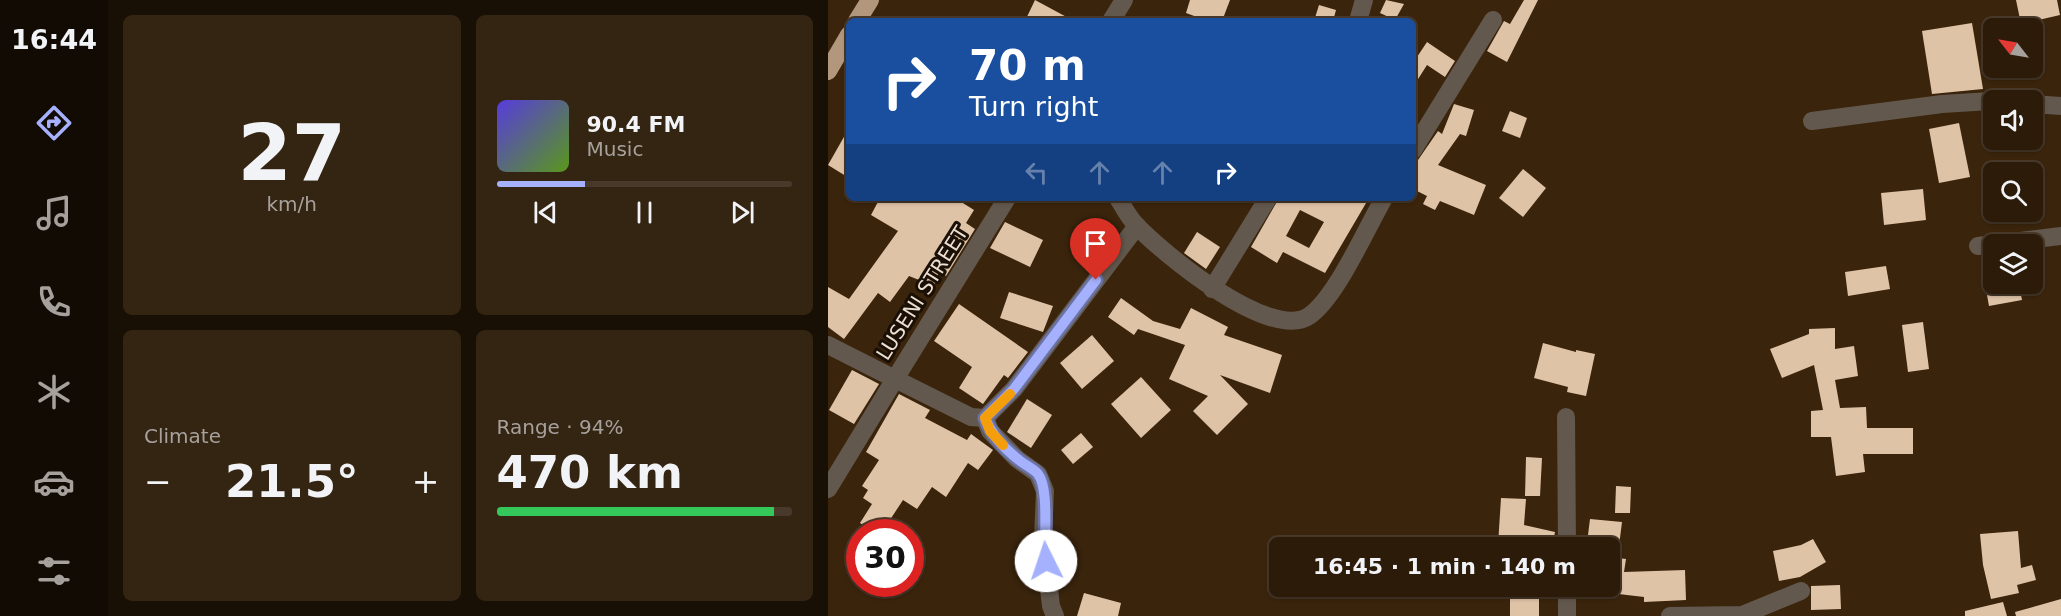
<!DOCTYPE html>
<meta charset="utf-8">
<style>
body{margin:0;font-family:"DejaVu Sans",sans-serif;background:#342412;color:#f1f3f6;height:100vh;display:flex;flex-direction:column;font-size:22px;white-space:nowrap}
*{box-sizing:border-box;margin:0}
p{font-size:20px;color:#a6a19c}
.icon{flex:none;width:33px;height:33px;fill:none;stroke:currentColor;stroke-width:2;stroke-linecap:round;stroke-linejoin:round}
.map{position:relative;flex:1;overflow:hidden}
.sheet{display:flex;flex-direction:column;gap:15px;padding:15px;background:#180f05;width:720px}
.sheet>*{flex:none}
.hud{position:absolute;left:18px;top:18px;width:570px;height:183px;border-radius:9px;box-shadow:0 2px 4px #0004,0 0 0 2px #48392a;background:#1a4fa0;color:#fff;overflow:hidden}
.needle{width:39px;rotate:301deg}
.controls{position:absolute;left:1155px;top:18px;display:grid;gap:12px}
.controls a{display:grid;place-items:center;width:60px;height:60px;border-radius:9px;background:#2c1b09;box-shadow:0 2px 4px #0004,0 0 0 2px #48392a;font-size:30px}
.speed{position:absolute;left:18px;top:519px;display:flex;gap:12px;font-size:30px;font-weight:700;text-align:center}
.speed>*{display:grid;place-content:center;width:78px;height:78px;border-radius:50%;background:#2c1b09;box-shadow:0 2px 4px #0004,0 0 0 2px #48392a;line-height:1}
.speed .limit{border:9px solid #d22;background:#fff;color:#111}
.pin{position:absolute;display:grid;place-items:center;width:51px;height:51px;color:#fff;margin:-62px -26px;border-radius:50% 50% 50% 0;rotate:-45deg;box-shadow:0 0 6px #0007}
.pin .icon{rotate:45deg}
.me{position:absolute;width:66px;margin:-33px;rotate:356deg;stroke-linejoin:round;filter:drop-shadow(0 0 4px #0008)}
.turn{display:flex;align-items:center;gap:21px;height:126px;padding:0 24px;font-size:27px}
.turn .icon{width:78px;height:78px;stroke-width:2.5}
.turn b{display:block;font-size:42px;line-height:51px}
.lanes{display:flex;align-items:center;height:57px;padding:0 24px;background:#0003;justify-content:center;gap:30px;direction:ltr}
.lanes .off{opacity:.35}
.big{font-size:45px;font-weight:700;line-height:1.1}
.sheet .widget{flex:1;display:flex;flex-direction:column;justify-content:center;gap:9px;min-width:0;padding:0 21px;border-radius:9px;background:#342412}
.sheet .dial{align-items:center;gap:0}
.dial b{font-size:78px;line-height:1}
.song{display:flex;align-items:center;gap:18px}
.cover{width:72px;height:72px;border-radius:9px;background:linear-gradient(135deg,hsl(250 70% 55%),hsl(90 70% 35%))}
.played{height:6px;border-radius:3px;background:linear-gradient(90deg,#a5b1fc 30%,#48392a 30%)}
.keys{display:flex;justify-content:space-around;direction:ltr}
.heat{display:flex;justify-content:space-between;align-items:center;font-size:33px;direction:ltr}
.charge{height:9px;border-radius:4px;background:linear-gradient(90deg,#34c759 94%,#48392a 0)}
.sheet .tiles{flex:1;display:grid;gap:15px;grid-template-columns:repeat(2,1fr)}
.trip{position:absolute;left:441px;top:537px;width:351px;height:60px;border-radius:9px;background:#2c1b09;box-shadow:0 2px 4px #0004,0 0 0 2px #48392a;font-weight:700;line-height:60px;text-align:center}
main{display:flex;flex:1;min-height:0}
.menu{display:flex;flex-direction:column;width:108px;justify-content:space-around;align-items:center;background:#120b04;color:#a6a19c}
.menu .icon{width:42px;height:42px}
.menu .on{color:#a5b1fc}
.menu b{font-size:27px;color:#f1f3f6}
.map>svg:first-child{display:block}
.building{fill:#dfc3a7;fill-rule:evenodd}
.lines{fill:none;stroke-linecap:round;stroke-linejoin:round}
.minor{stroke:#63584d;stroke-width:18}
.highway{stroke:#b2977c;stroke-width:18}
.route-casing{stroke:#6b73a4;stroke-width:15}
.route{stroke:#a5b1fc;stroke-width:10}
.slow{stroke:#f59e0b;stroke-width:10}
.labels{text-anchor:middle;stroke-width:6;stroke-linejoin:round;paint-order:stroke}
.street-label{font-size:20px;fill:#eddfd1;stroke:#1a1006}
</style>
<main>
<nav class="menu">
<b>16:44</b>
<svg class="icon on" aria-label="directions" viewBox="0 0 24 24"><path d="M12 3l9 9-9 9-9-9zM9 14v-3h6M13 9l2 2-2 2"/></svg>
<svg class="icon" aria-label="music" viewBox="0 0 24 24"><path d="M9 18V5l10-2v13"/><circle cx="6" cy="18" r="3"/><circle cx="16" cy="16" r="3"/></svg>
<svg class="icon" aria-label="phone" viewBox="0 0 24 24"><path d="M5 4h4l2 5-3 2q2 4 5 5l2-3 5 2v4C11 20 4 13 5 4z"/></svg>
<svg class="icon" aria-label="climate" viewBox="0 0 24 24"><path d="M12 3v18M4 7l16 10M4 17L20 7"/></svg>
<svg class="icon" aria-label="car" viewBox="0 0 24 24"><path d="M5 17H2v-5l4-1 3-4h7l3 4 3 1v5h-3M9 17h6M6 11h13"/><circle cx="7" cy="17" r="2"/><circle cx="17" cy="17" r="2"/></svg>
<svg class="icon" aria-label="filters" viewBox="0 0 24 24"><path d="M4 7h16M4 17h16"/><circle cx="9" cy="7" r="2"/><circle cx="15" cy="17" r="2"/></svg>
</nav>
<section class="sheet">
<div class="tiles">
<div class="widget dial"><b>27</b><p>km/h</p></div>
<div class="widget">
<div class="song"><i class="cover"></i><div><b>90.4 FM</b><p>Music</p></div></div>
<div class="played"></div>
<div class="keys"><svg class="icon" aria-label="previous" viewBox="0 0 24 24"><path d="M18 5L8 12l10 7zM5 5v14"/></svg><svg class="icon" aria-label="pause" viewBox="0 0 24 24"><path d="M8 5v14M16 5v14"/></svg><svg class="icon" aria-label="next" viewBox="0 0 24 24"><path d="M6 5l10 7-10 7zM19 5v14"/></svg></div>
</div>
<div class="widget"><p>Climate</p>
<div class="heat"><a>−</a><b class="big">21.5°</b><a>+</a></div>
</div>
<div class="widget"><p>Range · 94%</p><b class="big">470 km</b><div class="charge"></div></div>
</div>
</section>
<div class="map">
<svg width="1233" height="616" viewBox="0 0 1233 616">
<rect width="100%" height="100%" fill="#3a240c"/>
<g class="building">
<polygon points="207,0 246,21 197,21"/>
<polygon points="362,0 402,0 394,21 380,21 358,13"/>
<polygon points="558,0 576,4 567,20 552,13"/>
<polygon points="696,0 710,0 679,62 659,51 676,21 682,24"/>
<polygon points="1188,0 1229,0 1232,15 1193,24"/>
<polygon points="491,5 508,10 505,21 486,21"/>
<polygon points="1144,23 1155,89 1104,94 1094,31"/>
<polygon points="599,42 627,61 617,77 599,65 585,87 585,63"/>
<polygon points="626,104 646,110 638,136 632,134 610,165 658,185 646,215 612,201 607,210 595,204 599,196 585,189 585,171 590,160 610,131 614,134"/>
<polygon points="682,111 699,118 692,138 674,131"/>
<polygon points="1131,123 1142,177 1111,183 1101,129"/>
<polygon points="21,128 21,178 0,165"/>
<polygon points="695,169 718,188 695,217 671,198"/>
<polygon points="1095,189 1098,220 1056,225 1053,193"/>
<polygon points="52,198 127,198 146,210 138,223 147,229 118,276 111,271 106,286 81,276 62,302 50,293 16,339 0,327 0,287 21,299 70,231 43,215"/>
<path d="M451,198H541L497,273L455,252L449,263L423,247ZM472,210L496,222L481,248L458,236Z"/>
<polygon points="177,222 215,240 202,267 162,248"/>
<polygon points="369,232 392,247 378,269 356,253"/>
<polygon points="1058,266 1062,289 1020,296 1017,272"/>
<polygon points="1157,284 1191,284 1194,300 1161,306"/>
<polygon points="181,292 225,306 215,332 172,318"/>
<polygon points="293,298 325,321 352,329 363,308 400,327 396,335 454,355 442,393 392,375 420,404 389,435 365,411 380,396 341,379 357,345 310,329 306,335 280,317"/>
<polygon points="131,304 200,352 180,378 176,375 155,404 131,388 144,367 106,341"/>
<polygon points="1095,322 1101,369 1080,372 1074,325"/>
<polygon points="1007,328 1007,349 1026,346 1030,376 1007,380 1012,408 1038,407 1039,428 1085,428 1085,454 1035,454 1037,472 1008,476 1003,437 983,437 983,411 995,410 986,365 954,378 942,349 981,334 981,329"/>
<polygon points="264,335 286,361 254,389 232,363"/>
<polygon points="715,343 748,352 748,350 767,354 758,396 739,392 740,387 706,378"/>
<polygon points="24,370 51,384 26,424 1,410"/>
<polygon points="313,377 343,410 313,438 283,404"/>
<polygon points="71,394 102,410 97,418 139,440 143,434 165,450 150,470 140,463 118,497 104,487 89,509 75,500 54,532 46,532 32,523 44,504 35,498 40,490 34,486 51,460 38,452"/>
<polygon points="199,399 224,415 203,448 179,432"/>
<polygon points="253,433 265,447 245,464 233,450"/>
<polygon points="698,457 714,458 712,496 697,496"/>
<polygon points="788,486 803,487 802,513 787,513"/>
<polygon points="673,498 698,499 696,525 727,532 724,548 670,545"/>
<polygon points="762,519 794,522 791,546 759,543"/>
<polygon points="1190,531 1193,568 1204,565 1208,580 1189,585 1191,593 1163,599 1155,565 1152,534"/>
<polygon points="985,539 998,562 972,577 951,581 945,551 973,545"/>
<polygon points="782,557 798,559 796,572 857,570 858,600 816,602 816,597 782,593"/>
<polygon points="1012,585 1013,609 983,610 983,586"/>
<rect x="682" y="591" width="29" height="25"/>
<polygon points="256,593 293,603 290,616 249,616"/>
<polygon points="1233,599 1233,616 1188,616 1187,612"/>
<polygon points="1175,602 1179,616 1137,616 1137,611"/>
</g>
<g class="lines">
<g class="minor">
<polyline points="283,21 296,0"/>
<polyline points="530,21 536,0"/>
<polyline points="1204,104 1233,106"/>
<polyline points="984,121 1114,104 1179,100"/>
<polyline points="585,150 665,20"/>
<path d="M290,198C296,208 300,216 307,224C334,253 442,342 481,316C508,298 538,229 556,198"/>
<polyline points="1150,246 1233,236"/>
<polyline points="384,289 440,198"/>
<polyline points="0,345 67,379 179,198"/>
<polyline points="738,417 739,548"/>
<polyline points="157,418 162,431 189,459 210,474 217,491 215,538 223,606 227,616"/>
<polyline points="0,489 67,379 143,417 157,418 186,389 309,226"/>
<polyline points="739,586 739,616"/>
<polyline points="842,616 914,615 973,591"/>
</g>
<g class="highway">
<polyline points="29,21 42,0"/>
<polyline points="0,71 21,35"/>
</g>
</g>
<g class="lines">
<g class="route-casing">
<path id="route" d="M218,561C215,539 222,490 210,474C206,469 197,465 191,460C177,449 163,435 157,418L186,389L268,280"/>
</g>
<use href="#route" class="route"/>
<polyline class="slow" points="175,445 162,431 157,418 182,394"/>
</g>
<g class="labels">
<g class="street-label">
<text transform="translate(94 293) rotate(-58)" y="7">LUSENI STREET</text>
</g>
</g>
</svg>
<div class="controls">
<a><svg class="needle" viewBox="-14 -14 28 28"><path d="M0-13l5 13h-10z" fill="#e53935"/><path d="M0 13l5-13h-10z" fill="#a6a19c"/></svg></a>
<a><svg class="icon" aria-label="sound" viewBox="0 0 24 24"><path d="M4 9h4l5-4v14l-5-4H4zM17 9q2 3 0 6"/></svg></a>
<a><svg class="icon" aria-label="search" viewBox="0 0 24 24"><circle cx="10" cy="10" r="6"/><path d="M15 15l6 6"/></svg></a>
<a><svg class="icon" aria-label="layers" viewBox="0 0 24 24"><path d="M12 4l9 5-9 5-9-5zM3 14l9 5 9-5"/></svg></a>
</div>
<div class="speed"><div class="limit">30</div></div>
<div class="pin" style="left:268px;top:280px;background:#d93025"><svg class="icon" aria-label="arrive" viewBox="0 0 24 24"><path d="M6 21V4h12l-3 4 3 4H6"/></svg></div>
<svg class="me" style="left:218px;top:561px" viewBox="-20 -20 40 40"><circle r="19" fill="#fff"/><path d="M0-13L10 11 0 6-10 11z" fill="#a5b1fc"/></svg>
<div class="trip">16:45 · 1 min · 140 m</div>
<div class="hud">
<div class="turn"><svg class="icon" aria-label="right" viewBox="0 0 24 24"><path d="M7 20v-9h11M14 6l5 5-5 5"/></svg><div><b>70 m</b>Turn right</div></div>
<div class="lanes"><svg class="icon off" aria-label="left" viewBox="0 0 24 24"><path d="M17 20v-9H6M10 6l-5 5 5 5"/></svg><svg class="icon off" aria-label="ahead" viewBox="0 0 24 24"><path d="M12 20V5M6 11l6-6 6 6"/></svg><svg class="icon off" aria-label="ahead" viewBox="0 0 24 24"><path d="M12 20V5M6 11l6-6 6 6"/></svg><svg class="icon" aria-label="right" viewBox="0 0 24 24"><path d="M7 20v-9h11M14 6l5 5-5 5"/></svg></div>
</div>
</div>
</main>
